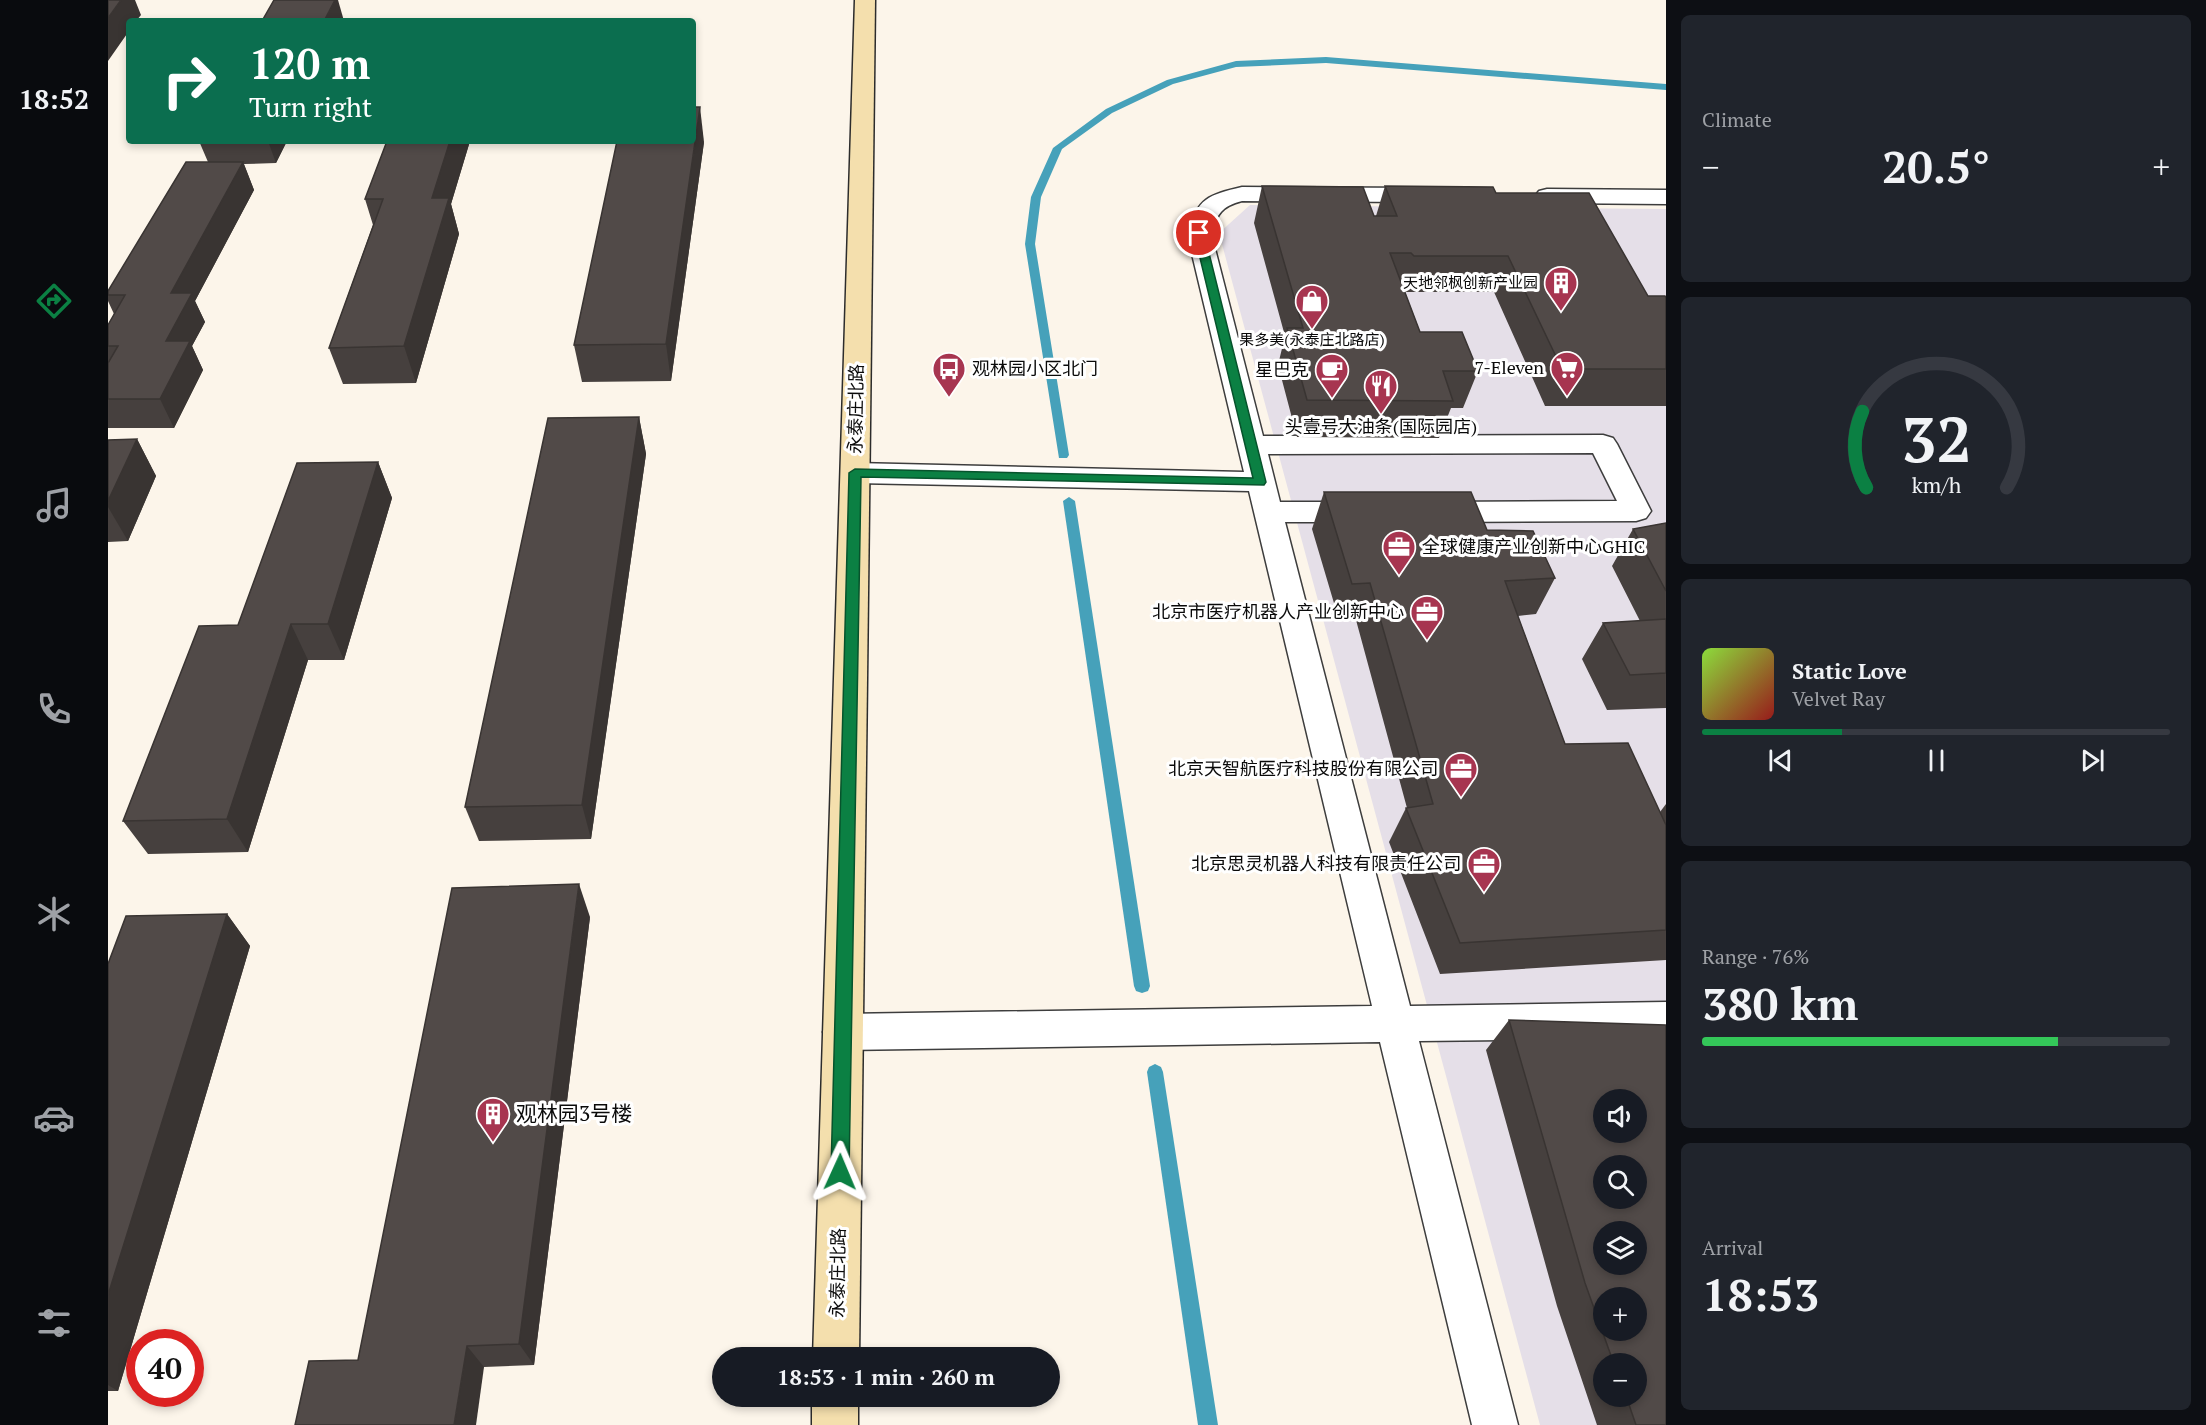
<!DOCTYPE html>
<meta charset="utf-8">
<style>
body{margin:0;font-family:"PT Serif","Noto Sans SC",serif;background:#20242c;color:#f1f3f6;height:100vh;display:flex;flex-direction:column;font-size:22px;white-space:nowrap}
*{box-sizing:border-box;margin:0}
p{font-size:20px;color:#9ea1a6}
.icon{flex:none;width:33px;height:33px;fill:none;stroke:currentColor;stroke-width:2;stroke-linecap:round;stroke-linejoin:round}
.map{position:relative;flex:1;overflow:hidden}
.details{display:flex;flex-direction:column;gap:15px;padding:15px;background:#0d0f14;width:540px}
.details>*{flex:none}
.hud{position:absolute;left:18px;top:18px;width:570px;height:126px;border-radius:6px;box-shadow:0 3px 9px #0003;background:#0b6e4f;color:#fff;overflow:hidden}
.buttons{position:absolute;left:1485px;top:1089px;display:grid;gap:12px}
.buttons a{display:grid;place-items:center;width:54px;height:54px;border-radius:50%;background:#171b24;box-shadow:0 3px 9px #0003;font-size:30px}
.speed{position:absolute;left:18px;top:1329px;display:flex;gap:12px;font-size:30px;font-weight:700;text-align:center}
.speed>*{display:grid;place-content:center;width:78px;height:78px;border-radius:50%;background:#171b24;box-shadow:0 3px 9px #0003;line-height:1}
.speed .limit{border:9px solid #d22;background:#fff;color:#111}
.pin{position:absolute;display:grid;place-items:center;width:51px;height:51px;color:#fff;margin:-26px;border:3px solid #fff;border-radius:50%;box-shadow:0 2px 6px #0007}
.me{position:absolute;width:66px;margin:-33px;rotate:1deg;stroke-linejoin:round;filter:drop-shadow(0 0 4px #0008)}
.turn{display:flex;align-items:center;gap:21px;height:126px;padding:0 24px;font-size:27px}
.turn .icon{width:78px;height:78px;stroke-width:2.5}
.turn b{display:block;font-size:42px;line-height:51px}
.big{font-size:45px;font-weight:800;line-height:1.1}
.details .card{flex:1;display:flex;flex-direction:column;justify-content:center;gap:9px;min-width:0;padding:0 21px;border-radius:9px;background:#20242c}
.details .dial{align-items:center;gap:0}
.dial svg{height:156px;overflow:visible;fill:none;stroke:#363941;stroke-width:7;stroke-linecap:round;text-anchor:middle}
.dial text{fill:#f1f3f6;stroke:none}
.song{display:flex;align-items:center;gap:18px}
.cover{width:72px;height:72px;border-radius:9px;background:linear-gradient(135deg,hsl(90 70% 55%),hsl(0 70% 35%))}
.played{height:6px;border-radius:3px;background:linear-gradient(90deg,#0b8043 30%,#363941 30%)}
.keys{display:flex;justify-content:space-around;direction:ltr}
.heat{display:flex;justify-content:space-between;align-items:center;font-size:33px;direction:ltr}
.charge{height:9px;border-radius:4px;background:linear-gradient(90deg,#34c759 76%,#363941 0)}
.trip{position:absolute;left:604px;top:1347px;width:348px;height:60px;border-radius:30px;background:#171b24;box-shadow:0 3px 9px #0003;font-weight:800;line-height:60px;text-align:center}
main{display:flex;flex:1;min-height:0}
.dock{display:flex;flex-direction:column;width:108px;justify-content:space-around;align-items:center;background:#090b0e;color:#9ea1a6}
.dock .icon{width:42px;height:42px}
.dock .on{color:#0b8043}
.dock b{font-size:27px;color:#f1f3f6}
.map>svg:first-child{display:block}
.industrial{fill:#e5dfe8;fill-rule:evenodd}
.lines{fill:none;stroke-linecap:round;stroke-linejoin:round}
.stream{fill:#46a1ba;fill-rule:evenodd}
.street-casing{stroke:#3d3d3d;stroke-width:3}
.secondary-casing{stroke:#2c2c2c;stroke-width:3}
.street{fill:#fff;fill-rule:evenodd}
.secondary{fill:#f4dfad;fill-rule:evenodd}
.wall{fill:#46403e;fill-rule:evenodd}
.shaded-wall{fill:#393432}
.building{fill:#514a48;stroke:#393432;stroke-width:1.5;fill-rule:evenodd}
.route{fill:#0b8043;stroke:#07532c;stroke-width:1.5}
.labels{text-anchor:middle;stroke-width:6;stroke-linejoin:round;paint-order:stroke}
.far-poi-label{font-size:15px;fill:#0a0a0a;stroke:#fff;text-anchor:end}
.poi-label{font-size:18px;fill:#0a0a0a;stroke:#fff;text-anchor:end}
.street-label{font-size:18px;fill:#0a0a0a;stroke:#fff}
.near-poi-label{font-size:21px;fill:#0a0a0a;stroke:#fff;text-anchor:start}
</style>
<main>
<nav class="dock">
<b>18:52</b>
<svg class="icon on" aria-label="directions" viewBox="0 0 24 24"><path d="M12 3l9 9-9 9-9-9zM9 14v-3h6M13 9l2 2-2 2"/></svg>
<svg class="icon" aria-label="music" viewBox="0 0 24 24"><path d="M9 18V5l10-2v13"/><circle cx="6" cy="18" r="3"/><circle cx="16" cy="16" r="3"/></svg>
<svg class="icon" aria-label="phone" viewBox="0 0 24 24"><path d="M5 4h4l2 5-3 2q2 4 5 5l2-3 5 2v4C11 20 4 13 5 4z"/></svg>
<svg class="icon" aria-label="climate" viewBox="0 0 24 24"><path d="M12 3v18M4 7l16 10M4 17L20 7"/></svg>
<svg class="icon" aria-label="car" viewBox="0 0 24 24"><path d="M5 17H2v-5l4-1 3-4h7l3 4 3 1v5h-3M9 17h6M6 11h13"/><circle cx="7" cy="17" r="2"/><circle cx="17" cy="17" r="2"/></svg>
<svg class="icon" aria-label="filters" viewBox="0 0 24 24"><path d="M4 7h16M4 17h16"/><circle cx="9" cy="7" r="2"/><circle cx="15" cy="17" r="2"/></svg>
</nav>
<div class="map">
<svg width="1558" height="1425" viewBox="0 0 1558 1425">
<rect width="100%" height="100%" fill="#fcf5ea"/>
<path class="industrial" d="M1142,205L1558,209V1425H1432L1111,233ZM1496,1100H1528V1132H1496ZM1496,1166H1528V1198H1496ZM1496,1232H1528V1264H1496ZM1496,1298H1528V1330H1496ZM1496,1364H1528V1396H1496Z"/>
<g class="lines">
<g class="stream">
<polygon points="1218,57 1558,84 1558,90 1218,63 1128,67 1065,84 1004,113 954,149 933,197 927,244 961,455 959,458 951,458 917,244 923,197 945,148 998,109 1059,80 1128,61"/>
<polygon points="961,497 967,501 1042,986 1040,991 1034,993 1028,991 1026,986 955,501"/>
<polygon points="1047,1064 1053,1067 1055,1072 1110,1425 1090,1425 1039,1072 1041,1067"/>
</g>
<g class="street-casing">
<g id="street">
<path d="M1134,187L1318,188L1326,190L1330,195L1326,200L1318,202L1134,201C1114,206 1109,214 1103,233L1155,436L1495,435L1505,438L1509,444L1543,511L1538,518L1528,521L1327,522L1317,519L1312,512L1317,505L1327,502L1509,501L1485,453L1160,454L1172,502H1254L1264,505L1269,512L1264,519L1254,522H1177L1302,1006L1558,1002V1038L1311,1041L1410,1425H1364L1272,1042L735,1050L721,1045L715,1032L721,1019L735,1014L1264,1006L1141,491L747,483L737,480L733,473L737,466L747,463L1136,472L1079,233C1090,198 1100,195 1134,187Z"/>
<polygon points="1439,189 1558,190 1558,204 1439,203 1431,201 1427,196 1431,191"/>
</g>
</g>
<g class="secondary-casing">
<g id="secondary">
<polygon points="747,0 767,0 751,1358 705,1358"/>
<rect x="704" y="1396" width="46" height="29"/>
</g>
</g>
<use href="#street" class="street"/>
<use href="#secondary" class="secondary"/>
</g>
<g class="wall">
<polygon points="91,141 179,141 168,163 136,164 146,190 87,301 97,322 84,346 95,370 66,428 0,428 0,325 6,314 0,301 0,291 100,162"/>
<polygon points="279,141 362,141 343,204 351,234 308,383 235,384 221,348 265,225 257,199"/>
<polygon points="596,142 563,381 474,382 466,345"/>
<polygon points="1154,186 1266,216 1268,216 1277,186 1388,193 1540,296 1558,298 1558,406 1437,406 1386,292 1297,292 1312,332 1370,371 1355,408 1343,408 1331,438 1189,437 1170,365 1177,336 1146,223"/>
<polygon points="531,417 538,454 483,839 371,841 357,807"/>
<polygon points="29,439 48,476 20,541 0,542 0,440"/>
<polygon points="270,462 284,498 236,660 200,660 140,852 40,854 15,821 130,625"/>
<polygon points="1216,492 1379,530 1447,578 1428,614 1410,616 1457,744 1552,812 1558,804 1558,960 1332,974 1281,842 1298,808 1299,808 1248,620 1231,620 1204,529"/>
<polygon points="1558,523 1558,708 1499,710 1474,659 1495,623 1532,621 1504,566 1525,529"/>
<polygon points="119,914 142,946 10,1391 0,1391 0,964"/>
<polygon points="482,917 426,1365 376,1367 250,1360"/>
<path d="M1401,1020L1558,1425H1489L1449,1306L1378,1050ZM1496,1364H1528V1396H1496Z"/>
</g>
<g class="shaded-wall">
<polygon points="13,0 27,0 33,15 28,21 21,21 21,31 0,61 0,18"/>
<polygon points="227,0 230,0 236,21 216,21"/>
<polygon points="592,107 596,142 563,381 558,344"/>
<polygon points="160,141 179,141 168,163"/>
<polygon points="342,141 362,141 343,204 351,234 308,383 296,346 324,198"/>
<polygon points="135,162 146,190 87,301 97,322 84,346 95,370 66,428 52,399 63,293"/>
<polygon points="531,417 538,454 483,839 474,805"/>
<polygon points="29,439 48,476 20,541 0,507 0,501"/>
<polygon points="270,462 284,498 236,660 220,624"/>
<polygon points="183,624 200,660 140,852 119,819"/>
<polygon points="471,884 482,917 426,1365 411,1344"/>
<polygon points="119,914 142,946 10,1391 0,1385 0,1295"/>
<polygon points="359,1346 376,1367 368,1425 346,1425"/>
</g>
<g class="building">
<polygon points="0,0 13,0 0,18"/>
<polygon points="166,0 227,0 216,21 154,21"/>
<polygon points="585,107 592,107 558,344 466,345 509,141 585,141"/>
<polygon points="279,141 342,141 324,198 341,198 296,346 221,348 275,199 257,199"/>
<polygon points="78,162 135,162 63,293 84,293 58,341 82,341 52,399 0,399 0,363 10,346 0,346 0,325 17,295 0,295 0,291"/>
<polygon points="1154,186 1255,187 1266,216 1289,216 1277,186 1385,187 1388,193 1481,193 1540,296 1557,296 1558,298 1558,369 1454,369 1400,256 1306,256 1303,253 1282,253 1312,332 1354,332 1370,371 1335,371 1345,401 1199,400 1179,328 1195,328"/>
<polygon points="531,417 474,805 357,807 440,418"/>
<polygon points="29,439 0,501 0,440"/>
<polygon points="270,462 220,624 183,624 119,819 15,821 91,626 130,625 189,463"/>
<polygon points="1216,492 1363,492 1379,530 1425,531 1447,578 1397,581 1457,744 1520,743 1558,825 1558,930 1352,943 1298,808 1325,804 1262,583 1244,584"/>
<polygon points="1558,523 1558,591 1525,529"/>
<polygon points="1558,619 1558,673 1522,675 1495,623"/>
<polygon points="471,884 411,1344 359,1346 346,1425 187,1425 201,1361 250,1360 344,888"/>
<polygon points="119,914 0,1295 0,964 18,916"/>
<path d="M1401,1020L1558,1025V1425H1528L1518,1396H1528V1364H1506L1477,1283ZM1496,1100H1528V1132H1496ZM1496,1166H1528V1198H1496ZM1496,1232H1528V1264H1496ZM1496,1298H1528V1330H1496Z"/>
</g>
<polygon class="route" points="1087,231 1096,233 1158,482 1156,485 753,477 741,1172 738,1178 732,1180 726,1178 723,1172 741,473 747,469 1145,478 1086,233"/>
<defs>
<g id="building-pin" transform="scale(1.725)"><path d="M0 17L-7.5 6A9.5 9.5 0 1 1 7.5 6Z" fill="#a73550" stroke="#fff"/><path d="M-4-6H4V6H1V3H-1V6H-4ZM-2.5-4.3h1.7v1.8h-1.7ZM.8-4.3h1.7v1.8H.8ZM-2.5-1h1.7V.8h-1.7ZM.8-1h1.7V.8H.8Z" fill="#fff"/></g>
<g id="shop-pin" transform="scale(1.725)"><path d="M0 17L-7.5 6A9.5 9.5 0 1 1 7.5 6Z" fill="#a73550" stroke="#fff"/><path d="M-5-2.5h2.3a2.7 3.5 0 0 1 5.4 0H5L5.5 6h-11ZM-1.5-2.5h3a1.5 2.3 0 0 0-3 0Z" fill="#fff"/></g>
<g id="supermarket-pin" transform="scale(1.725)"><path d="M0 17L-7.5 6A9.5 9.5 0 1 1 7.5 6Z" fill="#a73550" stroke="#fff"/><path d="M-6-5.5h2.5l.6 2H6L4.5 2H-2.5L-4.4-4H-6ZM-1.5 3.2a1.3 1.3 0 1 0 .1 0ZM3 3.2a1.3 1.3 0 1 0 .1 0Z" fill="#fff"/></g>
<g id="bus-pin" transform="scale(1.725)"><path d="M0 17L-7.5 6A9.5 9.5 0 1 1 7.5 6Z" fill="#a73550" stroke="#fff"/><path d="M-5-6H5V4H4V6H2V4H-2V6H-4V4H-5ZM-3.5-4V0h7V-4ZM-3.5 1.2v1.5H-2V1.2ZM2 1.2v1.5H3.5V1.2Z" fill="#fff"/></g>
<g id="cafe-pin" transform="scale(1.725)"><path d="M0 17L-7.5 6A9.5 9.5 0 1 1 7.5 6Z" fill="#a73550" stroke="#fff"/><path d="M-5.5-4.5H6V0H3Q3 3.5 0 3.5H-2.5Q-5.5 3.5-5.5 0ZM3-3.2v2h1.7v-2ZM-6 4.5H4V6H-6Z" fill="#fff"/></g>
<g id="restaurant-pin" transform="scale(1.725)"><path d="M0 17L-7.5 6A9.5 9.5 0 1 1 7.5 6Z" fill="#a73550" stroke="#fff"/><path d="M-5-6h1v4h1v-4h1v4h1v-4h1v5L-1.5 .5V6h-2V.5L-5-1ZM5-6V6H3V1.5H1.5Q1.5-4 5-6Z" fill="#fff"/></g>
<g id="office-pin" transform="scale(1.725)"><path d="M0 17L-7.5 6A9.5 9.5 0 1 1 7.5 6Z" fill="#a73550" stroke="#fff"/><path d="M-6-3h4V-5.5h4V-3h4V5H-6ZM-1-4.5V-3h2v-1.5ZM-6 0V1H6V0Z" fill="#fff"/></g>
</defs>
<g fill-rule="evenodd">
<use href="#building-pin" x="1453" y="283"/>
<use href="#shop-pin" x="1204" y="301"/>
<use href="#supermarket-pin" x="1459" y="368"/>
<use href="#bus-pin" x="841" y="369"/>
<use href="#cafe-pin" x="1224" y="370"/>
<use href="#restaurant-pin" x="1273" y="386"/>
<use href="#office-pin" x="1291" y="547"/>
<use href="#office-pin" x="1319" y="612"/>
<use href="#office-pin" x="1353" y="769"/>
<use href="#office-pin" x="1376" y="864"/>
<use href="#building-pin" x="385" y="1114"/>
</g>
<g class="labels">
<g class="far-poi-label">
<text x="1430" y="288">天地邻枫创新产业园</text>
<text x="1204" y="345" text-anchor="middle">果多美(永泰庄北路店)</text>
</g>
<g class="poi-label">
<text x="1436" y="374">7-Eleven</text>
<text x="864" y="375" text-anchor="start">观林园小区北门</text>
<text x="1201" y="376">星巴克</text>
<text x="1273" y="433" text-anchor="middle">头壹号大油条(国际园店)</text>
<text x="1314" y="553" text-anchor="start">全球健康产业创新中心GHIC</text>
<text x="1296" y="618">北京市医疗机器人产业创新中心</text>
<text x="1330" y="775">北京天智航医疗科技股份有限公司</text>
<text x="1353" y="870">北京思灵机器人科技有限责任公司</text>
</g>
<g class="street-label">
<text transform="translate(748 409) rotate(-89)" y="6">永泰庄北路</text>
<text transform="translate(730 1273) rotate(-89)" y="6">永泰庄北路</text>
</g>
<g class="near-poi-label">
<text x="408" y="1121">观林园3号楼</text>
</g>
</g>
</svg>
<div class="buttons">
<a><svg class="icon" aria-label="sound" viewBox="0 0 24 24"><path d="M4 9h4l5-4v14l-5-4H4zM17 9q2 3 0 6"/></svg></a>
<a><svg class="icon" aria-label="search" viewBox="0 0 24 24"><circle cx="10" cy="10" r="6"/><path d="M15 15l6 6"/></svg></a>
<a><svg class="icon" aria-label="layers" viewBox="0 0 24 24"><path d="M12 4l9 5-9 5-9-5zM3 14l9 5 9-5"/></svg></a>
<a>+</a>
<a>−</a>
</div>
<div class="speed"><div class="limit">40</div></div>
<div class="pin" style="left:1091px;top:233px;background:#d93025"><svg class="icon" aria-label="arrive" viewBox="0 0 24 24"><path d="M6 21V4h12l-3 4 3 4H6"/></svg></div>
<svg class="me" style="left:732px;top:1172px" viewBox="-20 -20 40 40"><path d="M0-17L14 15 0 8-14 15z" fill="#0b8043" stroke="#fff" stroke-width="4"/></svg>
<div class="trip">18:53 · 1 min · 260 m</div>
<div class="hud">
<div class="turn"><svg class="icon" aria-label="right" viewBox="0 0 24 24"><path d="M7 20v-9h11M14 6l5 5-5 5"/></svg><div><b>120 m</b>Turn right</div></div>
</div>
</div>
<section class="details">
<div class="card"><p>Climate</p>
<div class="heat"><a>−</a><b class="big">20.5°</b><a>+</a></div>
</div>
<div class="card dial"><svg viewBox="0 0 100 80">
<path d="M14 69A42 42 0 1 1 86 69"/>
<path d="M14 69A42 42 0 0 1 12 30" stroke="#0b8043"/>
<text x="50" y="56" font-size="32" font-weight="700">32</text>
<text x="50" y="72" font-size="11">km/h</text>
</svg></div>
<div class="card">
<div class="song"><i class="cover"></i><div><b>Static Love</b><p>Velvet Ray</p></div></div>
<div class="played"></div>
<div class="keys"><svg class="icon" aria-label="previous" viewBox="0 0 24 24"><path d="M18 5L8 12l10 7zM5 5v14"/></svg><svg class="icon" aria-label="pause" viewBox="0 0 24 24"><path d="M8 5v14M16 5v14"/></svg><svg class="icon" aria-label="next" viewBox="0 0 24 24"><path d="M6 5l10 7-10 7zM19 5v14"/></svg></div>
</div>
<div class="card"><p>Range · 76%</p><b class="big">380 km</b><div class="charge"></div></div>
<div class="card"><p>Arrival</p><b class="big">18:53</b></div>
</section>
</main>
